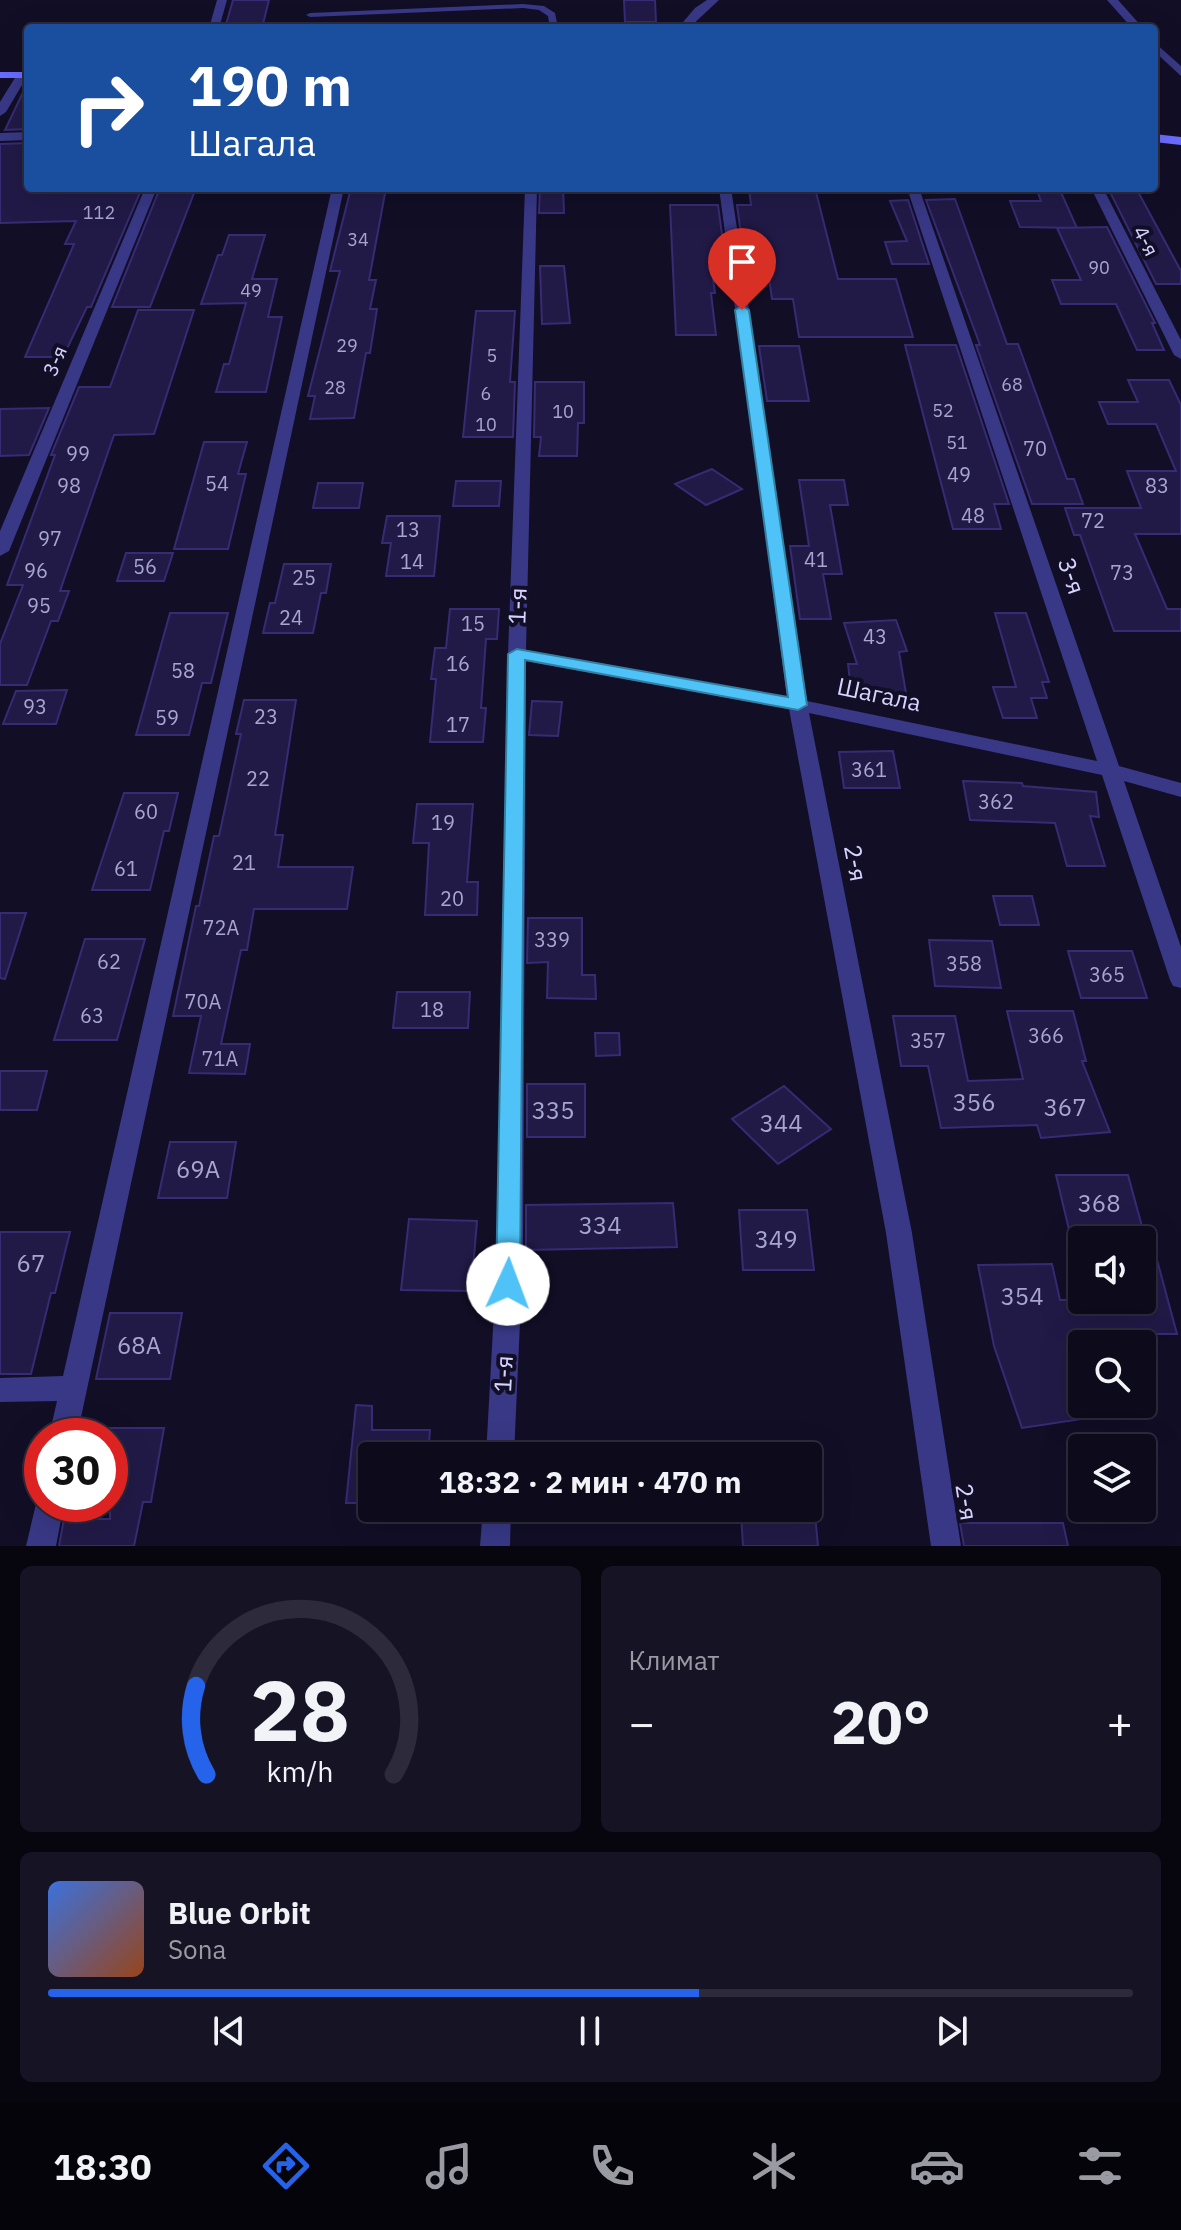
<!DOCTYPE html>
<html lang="ru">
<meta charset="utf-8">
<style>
body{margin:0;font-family:"IBM Plex Sans",sans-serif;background:#161325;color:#f1f3f6;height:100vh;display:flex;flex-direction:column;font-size:30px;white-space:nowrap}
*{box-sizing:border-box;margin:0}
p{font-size:26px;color:#9a9aa3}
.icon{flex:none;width:44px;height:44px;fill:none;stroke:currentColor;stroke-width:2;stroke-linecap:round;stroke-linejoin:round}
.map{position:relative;height:1546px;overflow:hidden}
.details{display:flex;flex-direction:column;gap:20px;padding:20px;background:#07060f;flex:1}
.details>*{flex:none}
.guide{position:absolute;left:24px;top:24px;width:1134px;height:168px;border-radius:8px;box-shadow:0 8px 32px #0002,0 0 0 2px #2d2b3b;background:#1a4fa0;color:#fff;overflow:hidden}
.fabs{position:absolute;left:1068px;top:1226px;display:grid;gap:16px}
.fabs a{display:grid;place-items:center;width:88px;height:88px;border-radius:8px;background:#0d0a1c;box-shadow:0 8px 32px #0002,0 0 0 2px #2d2b3b;font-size:40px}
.speed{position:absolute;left:24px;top:1418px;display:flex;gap:16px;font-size:40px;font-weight:700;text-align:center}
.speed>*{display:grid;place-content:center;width:104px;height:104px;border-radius:50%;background:#0d0a1c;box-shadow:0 8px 32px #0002,0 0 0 2px #2d2b3b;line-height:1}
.speed .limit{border:12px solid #d22;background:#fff;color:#111}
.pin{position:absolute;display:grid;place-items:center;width:68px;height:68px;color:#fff;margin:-82px -34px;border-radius:50% 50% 50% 0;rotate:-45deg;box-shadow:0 0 8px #0007}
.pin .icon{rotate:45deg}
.me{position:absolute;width:88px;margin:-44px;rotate:2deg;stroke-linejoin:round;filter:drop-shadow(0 0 6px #0008)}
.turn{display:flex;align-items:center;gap:28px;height:168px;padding:0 32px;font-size:36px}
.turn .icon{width:104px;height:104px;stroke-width:2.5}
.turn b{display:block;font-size:56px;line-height:68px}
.big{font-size:60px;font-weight:800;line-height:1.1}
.details .widget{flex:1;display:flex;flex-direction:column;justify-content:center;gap:12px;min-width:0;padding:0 28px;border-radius:12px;background:#161325}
.details .dial{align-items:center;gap:0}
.dial svg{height:208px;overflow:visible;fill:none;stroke:#2d2b3b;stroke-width:7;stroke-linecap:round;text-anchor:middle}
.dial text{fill:#f1f3f6;stroke:none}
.song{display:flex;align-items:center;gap:24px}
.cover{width:96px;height:96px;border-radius:12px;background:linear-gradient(135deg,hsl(220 70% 55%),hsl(20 70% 35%))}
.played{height:8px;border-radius:4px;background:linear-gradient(90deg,#2563eb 60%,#2d2b3b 60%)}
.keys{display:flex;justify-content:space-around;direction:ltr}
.heat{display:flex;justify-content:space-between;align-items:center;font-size:44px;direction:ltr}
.details .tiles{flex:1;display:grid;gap:20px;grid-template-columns:1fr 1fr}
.widget:last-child{grid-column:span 2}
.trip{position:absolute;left:358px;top:1442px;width:464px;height:80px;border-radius:8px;background:#0d0a1c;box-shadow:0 8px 32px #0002,0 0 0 2px #2d2b3b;font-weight:800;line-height:80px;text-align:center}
.dock{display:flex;height:128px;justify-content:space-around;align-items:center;background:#05040b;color:#9a9aa3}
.dock .icon{width:56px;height:56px}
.dock .on{color:#2563eb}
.dock b{font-size:36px;color:#f1f3f6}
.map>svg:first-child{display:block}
.building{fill:#211a47;stroke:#372b74;stroke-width:2}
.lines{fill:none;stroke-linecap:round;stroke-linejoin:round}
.lane{fill:#383886;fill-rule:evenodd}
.street{fill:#383886;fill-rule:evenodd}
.secondary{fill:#6a6cff;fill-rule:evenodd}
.route{fill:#4fc3f7;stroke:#337fa1;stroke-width:2}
.labels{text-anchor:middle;stroke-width:8;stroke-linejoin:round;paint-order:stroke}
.far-number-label{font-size:18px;fill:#a9a5d1}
.far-street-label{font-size:20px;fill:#d6d3ff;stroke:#110e26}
.number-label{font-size:20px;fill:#a9a5d1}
.street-label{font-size:24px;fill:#d6d3ff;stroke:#110e26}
.near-number-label{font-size:24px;fill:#a9a5d1}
</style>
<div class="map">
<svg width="1181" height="1546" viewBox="0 0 1181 1546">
<rect width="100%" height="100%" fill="#110e26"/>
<g class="building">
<polygon points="233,0 269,0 262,28 225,28"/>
<polygon points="624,0 655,0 656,22 625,22"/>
<polygon points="28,82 28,129 5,130"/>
<polygon points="28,143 28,188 142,188 91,307 87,307 63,357 25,357 74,244 65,244 76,221 0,223 0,144"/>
<polygon points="160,188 196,188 150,307 112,307"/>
<polygon points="351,188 386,188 369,280 376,280 370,309 377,309 370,353 366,353 354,418 310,419 315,396 308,396 340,271 330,271"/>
<polygon points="540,188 563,188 564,213 539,213"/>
<polygon points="749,188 815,188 838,279 896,279 913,337 799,337 793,299 772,299 769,278 747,278 737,205 751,205"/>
<polygon points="1036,188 1059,188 1077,228 1020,227 1010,201 1041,201"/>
<polygon points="1108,188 1136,188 1181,271 1181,284 1156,284"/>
<polygon points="955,199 1007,344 1018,344 1067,479 1074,479 1083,504 1032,504 976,345 980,345 926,200"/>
<polygon points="908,200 929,264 892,264 885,242 907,241 890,201"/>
<polygon points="670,205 718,205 728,278 713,278 715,293 711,293 716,335 676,335"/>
<polygon points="1107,227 1155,323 1152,323 1164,350 1137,350 1116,304 1061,304 1052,280 1081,280 1057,228"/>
<polygon points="229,235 265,235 252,279 277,279 268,317 282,317 266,392 216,392 224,364 229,364 246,303 201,304 218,255 222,255"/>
<polygon points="540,266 564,266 570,323 542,324"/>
<polygon points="138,310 194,310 154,434 114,435 60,591 69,591 58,621 51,621 27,685 0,685 0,644 23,585 7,585 55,455 51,455 79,387 110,387"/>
<polygon points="476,311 515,311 510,382 515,382 513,437 463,437"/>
<polygon points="905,345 956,345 1009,504 994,504 1001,529 953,529"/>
<polygon points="759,346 799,346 809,401 767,401"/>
<polygon points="1128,380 1169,380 1181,405 1181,534 1135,534 1167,609 1181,609 1181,631 1114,631 1080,535 1074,535 1065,508 1141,508 1127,471 1176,471 1156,424 1108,424 1099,402 1138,402"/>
<polygon points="535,382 584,382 584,423 578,423 577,456 539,456 541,437 534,437"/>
<polygon points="49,408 29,455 0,456 0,409"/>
<polygon points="204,442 247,442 238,474 246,474 228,549 174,549"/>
<polygon points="712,469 742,489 706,505 675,484"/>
<polygon points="799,480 844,480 848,505 830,505 842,574 823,574 831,619 800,619 790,546 809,546"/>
<polygon points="456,481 501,481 499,506 453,506"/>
<polygon points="318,483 363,483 359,508 313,508"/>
<polygon points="387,516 440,516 434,576 386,576 391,543 382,543"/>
<polygon points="126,553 173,553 164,581 117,581"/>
<polygon points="284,564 331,564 326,593 321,593 313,633 263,633 270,603 275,603"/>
<polygon points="450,609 499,609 497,639 486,639 481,708 486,708 483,742 430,742 436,679 431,679 435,648 446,648"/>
<polygon points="170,613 228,613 211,683 202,683 189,735 136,735"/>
<polygon points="995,613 1026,613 1049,682 1042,682 1047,698 1031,698 1037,718 1003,718 993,687 1016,687"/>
<polygon points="896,620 907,651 899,652 907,699 852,698 848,664 857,664 844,623"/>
<polygon points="67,690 56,724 3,724 16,691"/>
<polygon points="244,700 296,700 275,835 283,835 278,867 353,867 347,909 254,909 247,950 241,950 221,1044 250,1044 245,1074 189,1073 201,1016 173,1016 196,906 199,906 214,836 219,836 241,734 236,734"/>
<polygon points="532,701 562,702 558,736 529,735"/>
<polygon points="893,751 900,788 844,788 839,752"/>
<polygon points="963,781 1022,783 1023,786 1096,792 1099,817 1090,816 1105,866 1067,866 1055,823 970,820"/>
<polygon points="124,793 178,793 169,831 164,831 150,890 92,890"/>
<polygon points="417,804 473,804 467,882 478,882 477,915 425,915 429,843 413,843"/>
<polygon points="993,896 1032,896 1039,925 1000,925"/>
<polygon points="0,913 26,913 5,979 0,978"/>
<polygon points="528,918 582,918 582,975 595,975 596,999 547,998 548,962 527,963"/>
<polygon points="85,939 145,939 117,1040 54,1040"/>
<polygon points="929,940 992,941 1001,988 935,986"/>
<polygon points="1068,951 1132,951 1147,998 1081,998"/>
<polygon points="397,992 470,992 468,1028 393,1028"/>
<polygon points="1007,1011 1073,1011 1086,1061 1082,1061 1110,1132 1041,1138 1037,1125 941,1128 928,1066 901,1066 893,1016 955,1016 968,1081 1023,1079"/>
<polygon points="595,1033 619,1033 620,1055 596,1056"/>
<polygon points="0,1071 47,1071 37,1110 0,1110"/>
<rect x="527" y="1084" width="58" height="53"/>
<polygon points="784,1086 831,1129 778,1164 732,1119"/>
<polygon points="170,1142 236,1142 227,1198 158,1198"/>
<polygon points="1056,1175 1128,1175 1143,1230 1149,1230 1177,1334 1068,1334 1082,1372 1082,1419 1022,1428 994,1346 978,1265 1052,1264 1060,1300 1142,1300 1142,1234 1070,1234"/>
<polygon points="673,1203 677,1247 526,1250 526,1205"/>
<polygon points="739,1210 807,1210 814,1270 743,1270"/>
<polygon points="409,1219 477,1221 471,1291 401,1290"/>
<polygon points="0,1232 70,1232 55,1293 51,1293 31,1374 0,1374"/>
<polygon points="110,1313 182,1313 170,1379 96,1379"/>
<polygon points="356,1405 372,1406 372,1430 430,1430 428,1456 372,1456 372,1503 346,1503"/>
<polygon points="110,1428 164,1428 151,1502 143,1502 134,1546 59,1546 64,1519 110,1519"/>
<polygon points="741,1514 815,1514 818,1546 743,1546"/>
<polygon points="960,1523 1063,1523 1068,1546 964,1546"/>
</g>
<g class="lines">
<polygon class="lane" points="523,4 544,6 555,13 558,28 550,28 548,16 539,10 523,8 310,17 306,15 310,13"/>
<g class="street">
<polygon points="217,0 227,0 219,28 209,28"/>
<polygon points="707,0 719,0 689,28 678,28 695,8"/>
<polygon points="1107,0 1118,0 1143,28 1132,28"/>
<polygon points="1154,42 1181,66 1181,76 1154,51"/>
<polygon points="18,73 28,75 6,112 0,116 0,102"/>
<polygon points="28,132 28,140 0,141 0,133"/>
<polygon points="145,188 157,188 9,551 0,556 0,531"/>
<polygon points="332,188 344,188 77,1436 49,1436 57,1401 0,1402 0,1378 63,1376"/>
<polygon points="525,188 537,188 526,650 787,697 719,188 731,188 807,701 1097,761 907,188 919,188 1119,766 1181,783 1181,797 1124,781 1181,947 1181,988 1173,986 1170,980 1102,775 809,713 912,1233 961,1546 931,1546 886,1233 789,709 526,661 523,1256 514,1456 486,1456 497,1256 508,654"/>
<polygon points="1091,188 1103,188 1181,340 1181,359 1174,355"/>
<polygon points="42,1493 42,1504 64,1504 56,1546 26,1546 36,1504"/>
<polygon points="483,1508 511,1508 510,1546 480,1546"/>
</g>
<g class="secondary">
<rect x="0" y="72" width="28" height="6"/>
<polygon points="1154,134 1181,137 1181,145 1154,142"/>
</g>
</g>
<polygon class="route" points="742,306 749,310 807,705 798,710 525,660 520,1284 517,1292 508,1295 500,1292 496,1284 508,654 517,649 788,697 735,310"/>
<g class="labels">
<g class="far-number-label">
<text x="99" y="219">112</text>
<text x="358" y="246">34</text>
<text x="1099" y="274">90</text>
<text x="251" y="297">49</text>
<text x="347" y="352">29</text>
<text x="492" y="362">5</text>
<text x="1012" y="391">68</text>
<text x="335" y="394">28</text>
<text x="486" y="400">6</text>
<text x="943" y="417">52</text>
<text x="563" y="418">10</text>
<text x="486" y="431">10</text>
<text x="957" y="449">51</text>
</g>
<g class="far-street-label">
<text transform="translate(1146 241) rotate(63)" y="7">4-я</text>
<text transform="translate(55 361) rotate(-67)" y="7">3-я</text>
</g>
<g class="number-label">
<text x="1035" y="456">70</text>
<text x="78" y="461">99</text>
<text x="959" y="482">49</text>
<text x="217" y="491">54</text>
<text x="69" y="493">98</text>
<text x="1157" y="493">83</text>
<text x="973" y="523">48</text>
<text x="1093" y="528">72</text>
<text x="408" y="537">13</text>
<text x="50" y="546">97</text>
<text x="816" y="567">41</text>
<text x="412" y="569">14</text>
<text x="145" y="574">56</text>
<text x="36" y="578">96</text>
<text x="1122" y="580">73</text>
<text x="304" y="585">25</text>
<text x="39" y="613">95</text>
<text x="291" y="625">24</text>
<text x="473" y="631">15</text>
<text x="875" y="644">43</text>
<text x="458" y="671">16</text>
<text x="183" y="678">58</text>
<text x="35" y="714">93</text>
<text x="266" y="724">23</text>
<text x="167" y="725">59</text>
<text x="458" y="732">17</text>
<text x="869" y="777">361</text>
<text x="258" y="786">22</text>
<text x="996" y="809">362</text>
<text x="146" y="819">60</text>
<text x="443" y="830">19</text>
<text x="244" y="870">21</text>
<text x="126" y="876">61</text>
<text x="452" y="906">20</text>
<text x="221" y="935">72А</text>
<text x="552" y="947">339</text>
<text x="109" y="969">62</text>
<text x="964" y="971">358</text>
<text x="1107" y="982">365</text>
<text x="203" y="1009">70А</text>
<text x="432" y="1017">18</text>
<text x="92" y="1023">63</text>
<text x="1046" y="1043">366</text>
<text x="928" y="1048">357</text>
<text x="220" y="1066">71А</text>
</g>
<g class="street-label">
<text transform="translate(1071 576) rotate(71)" y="8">3-я</text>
<text transform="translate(518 606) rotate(-88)" y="8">1-я</text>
<text transform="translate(879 695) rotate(12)" y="8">Шагала</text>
<text transform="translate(855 863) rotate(79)" y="8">2-я</text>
<text transform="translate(504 1374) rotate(-87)" y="8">1-я</text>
<text transform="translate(966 1502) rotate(81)" y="8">2-я</text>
</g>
<g class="near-number-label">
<text x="974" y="1111">356</text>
<text x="1065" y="1116">367</text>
<text x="553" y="1119">335</text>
<text x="781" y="1132">344</text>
<text x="198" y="1178">69А</text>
<text x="1099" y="1212">368</text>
<text x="600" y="1234">334</text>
<text x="776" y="1248">349</text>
<text x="31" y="1272">67</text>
<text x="1022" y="1305">354</text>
<text x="139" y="1354">68А</text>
</g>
</g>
</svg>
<div class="fabs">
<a><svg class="icon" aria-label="sound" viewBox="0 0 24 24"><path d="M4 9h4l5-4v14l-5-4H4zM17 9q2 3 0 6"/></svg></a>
<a><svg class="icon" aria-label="search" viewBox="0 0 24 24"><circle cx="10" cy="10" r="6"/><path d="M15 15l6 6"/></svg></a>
<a><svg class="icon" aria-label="layers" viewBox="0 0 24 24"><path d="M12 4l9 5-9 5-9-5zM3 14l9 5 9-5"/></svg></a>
</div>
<div class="speed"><div class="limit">30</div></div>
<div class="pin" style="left:742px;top:310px;background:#d93025"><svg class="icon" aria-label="arrive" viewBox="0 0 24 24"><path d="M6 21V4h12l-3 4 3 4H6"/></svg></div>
<svg class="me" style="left:508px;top:1284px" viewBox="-20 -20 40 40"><circle r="19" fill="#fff"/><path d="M0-13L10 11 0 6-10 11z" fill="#4fc3f7"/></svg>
<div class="trip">18:32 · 2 мин · 470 m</div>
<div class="guide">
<div class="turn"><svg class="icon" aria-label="right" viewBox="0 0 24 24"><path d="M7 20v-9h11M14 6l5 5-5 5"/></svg><div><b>190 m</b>Шагала</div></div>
</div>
</div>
<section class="details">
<div class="tiles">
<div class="widget dial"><svg viewBox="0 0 100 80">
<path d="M14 69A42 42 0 1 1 86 69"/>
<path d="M14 69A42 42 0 0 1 10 35" stroke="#2563eb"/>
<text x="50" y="56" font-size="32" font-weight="700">28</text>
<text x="50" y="72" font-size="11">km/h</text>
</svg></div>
<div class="widget"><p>Климат</p>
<div class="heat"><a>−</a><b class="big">20°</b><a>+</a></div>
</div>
<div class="widget">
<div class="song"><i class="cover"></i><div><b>Blue Orbit</b><p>Sona</p></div></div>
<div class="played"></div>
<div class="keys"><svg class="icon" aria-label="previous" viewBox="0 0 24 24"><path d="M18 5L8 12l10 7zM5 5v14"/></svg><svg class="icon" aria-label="pause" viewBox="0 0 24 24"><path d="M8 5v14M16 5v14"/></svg><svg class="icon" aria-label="next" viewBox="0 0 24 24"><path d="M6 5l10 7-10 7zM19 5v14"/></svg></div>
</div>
</div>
</section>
<nav class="dock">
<b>18:30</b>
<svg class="icon on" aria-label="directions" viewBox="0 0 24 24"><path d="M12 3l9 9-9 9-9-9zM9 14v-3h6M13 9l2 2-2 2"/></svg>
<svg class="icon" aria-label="music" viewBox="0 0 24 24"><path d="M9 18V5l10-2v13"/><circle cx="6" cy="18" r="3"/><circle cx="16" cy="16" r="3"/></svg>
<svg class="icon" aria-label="phone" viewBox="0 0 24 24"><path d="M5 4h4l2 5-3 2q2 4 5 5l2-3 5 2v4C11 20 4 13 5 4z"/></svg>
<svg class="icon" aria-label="climate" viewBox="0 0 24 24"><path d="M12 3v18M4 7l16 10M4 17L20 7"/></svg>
<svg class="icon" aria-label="car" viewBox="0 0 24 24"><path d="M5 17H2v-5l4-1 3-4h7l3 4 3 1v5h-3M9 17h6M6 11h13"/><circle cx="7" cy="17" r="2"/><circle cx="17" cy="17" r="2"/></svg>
<svg class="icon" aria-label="filters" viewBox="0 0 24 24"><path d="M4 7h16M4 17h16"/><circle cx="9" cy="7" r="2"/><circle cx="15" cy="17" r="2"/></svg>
</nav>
